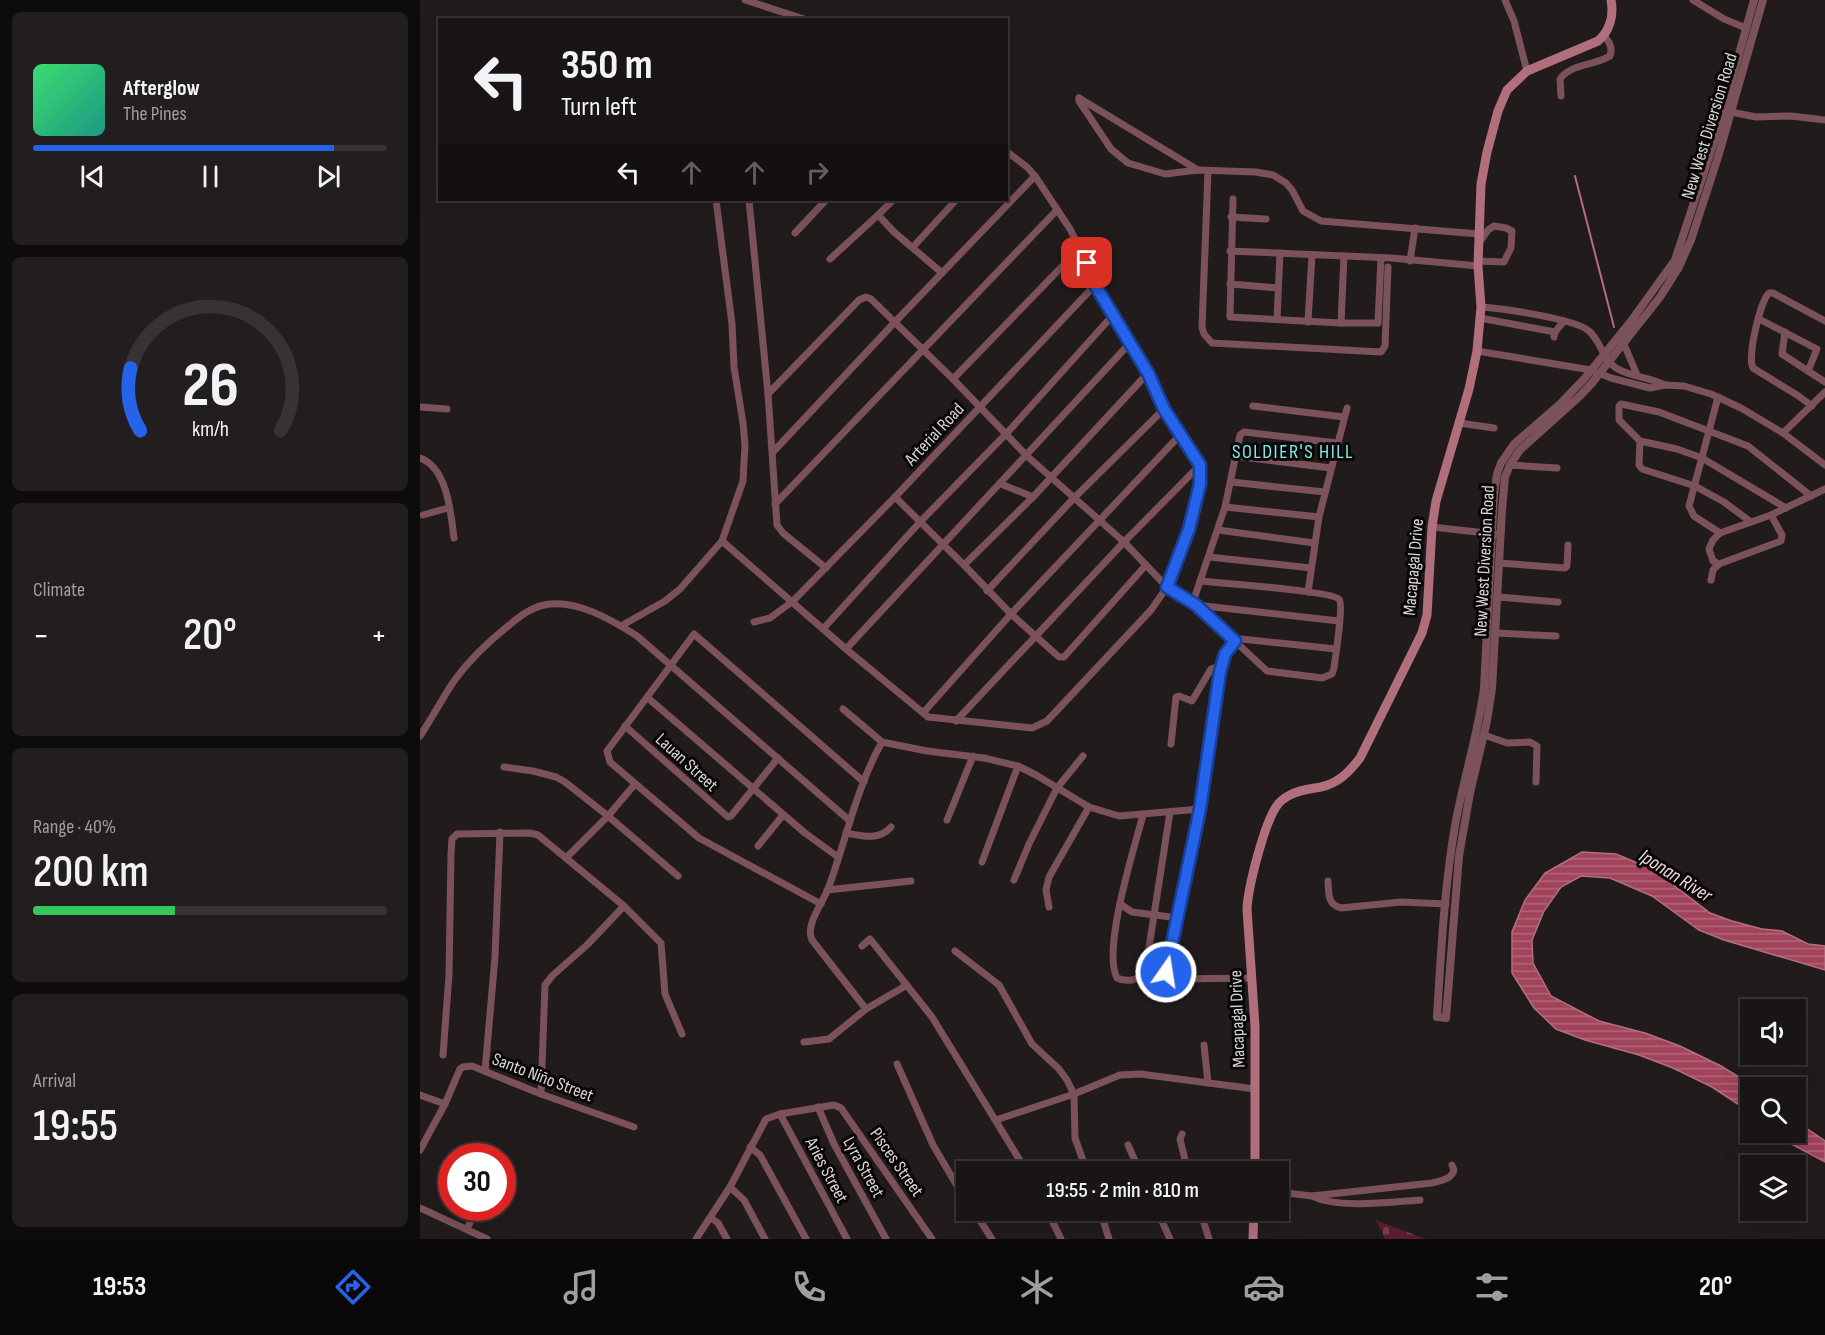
<!DOCTYPE html>
<meta charset="utf-8">
<style>
body{margin:0;font-family:"Sofia Sans Condensed",sans-serif;background:#221d1e;color:#f1f3f6;height:100vh;display:flex;flex-direction:column;font-size:22px;white-space:nowrap}
*{box-sizing:border-box;margin:0}
p{font-size:20px;color:#9f9ea0}
.icon{flex:none;width:33px;height:33px;fill:none;stroke:currentColor;stroke-width:2;stroke-linecap:round;stroke-linejoin:round}
.map{position:relative;flex:1;overflow:hidden}
.side{display:flex;flex-direction:column;gap:12px;padding:12px;background:#0e0b0c;width:420px}
.side>*{flex:none}
.top-card{position:absolute;left:18px;top:18px;width:570px;height:183px;border-radius:0px;box-shadow:0 6px 24px #0002,0 0 0 2px #373334;background:#191415;color:#f1f3f6;overflow:hidden}
.fabs{position:absolute;left:1320px;top:999px;display:grid;gap:12px}
.fabs a{display:grid;place-items:center;width:66px;height:66px;border-radius:0px;background:#191415;box-shadow:0 6px 24px #0002,0 0 0 2px #373334;font-size:30px}
.speed{position:absolute;left:18px;top:1143px;display:flex;gap:12px;font-size:30px;font-weight:700;text-align:center}
.speed>*{display:grid;place-content:center;width:78px;height:78px;border-radius:50%;background:#191415;box-shadow:0 6px 24px #0002,0 0 0 2px #373334;line-height:1}
.speed .limit{border:9px solid #d22;background:#fff;color:#111}
.pin{position:absolute;display:grid;place-items:center;width:51px;height:51px;color:#fff;margin:-26px;border-radius:12px;box-shadow:0 3px 9px #0006}
.me{position:absolute;width:66px;margin:-33px;rotate:13deg;stroke-linejoin:round;filter:drop-shadow(0 0 4px #0008)}
.turn{display:flex;align-items:center;gap:21px;height:126px;padding:0 24px;font-size:27px}
.turn .icon{width:78px;height:78px;stroke-width:2.5}
.turn b{display:block;font-size:42px;line-height:51px}
.lanes{display:flex;align-items:center;height:57px;padding:0 24px;background:#0003;justify-content:center;gap:30px;direction:ltr}
.lanes .off{opacity:.35}
.big{font-size:45px;font-weight:600;line-height:1.1}
.side .widget{flex:1;display:flex;flex-direction:column;justify-content:center;gap:9px;min-width:0;padding:0 21px;border-radius:9px;background:#221d1e}
.side .dial{align-items:center;gap:0}
.dial svg{height:156px;overflow:visible;fill:none;stroke:#373334;stroke-width:7;stroke-linecap:round;text-anchor:middle}
.dial text{fill:#f1f3f6;stroke:none}
.song{display:flex;align-items:center;gap:18px}
.cover{width:72px;height:72px;border-radius:9px;background:linear-gradient(135deg,hsl(140 70% 55%),hsl(170 70% 35%))}
.played{height:6px;border-radius:3px;background:linear-gradient(90deg,#2563eb 85%,#373334 85%)}
.keys{display:flex;justify-content:space-around;direction:ltr}
.heat{display:flex;justify-content:space-between;align-items:center;font-size:33px;direction:ltr}
.charge{height:9px;border-radius:4px;background:linear-gradient(90deg,#34c759 40%,#373334 0)}
.trip{position:absolute;left:536px;top:1161px;width:333px;height:60px;border-radius:0px;background:#191415;box-shadow:0 6px 24px #0002,0 0 0 2px #373334;font-weight:600;line-height:60px;text-align:center}
.dock{display:flex;height:96px;justify-content:space-around;align-items:center;background:#0a0808;color:#9f9ea0}
.dock .icon{width:42px;height:42px}
.dock .current{color:#2563eb}
.dock b{font-size:27px;color:#f1f3f6}
main{display:flex;flex:1;min-height:0}
.map>svg:first-child{display:block}
.cemetery{fill:url(#cemetery-stones)}
.water{fill:url(#water-rules);stroke:#b26f7f;stroke-width:1.5}
.lines{fill:none;stroke-linecap:round;stroke-linejoin:round}
.stream{stroke:#b26f7f;stroke-width:2}
.minor{stroke:#7b5259;stroke-width:7}
.tertiary{stroke:#7b5259;stroke-width:8}
.secondary{stroke:#b16f7c;stroke-width:9}
.route-casing{stroke:#184099;stroke-width:15}
.route{stroke:#2563eb;stroke-width:10}
.labels{text-anchor:middle;stroke-width:6;stroke-linejoin:round;paint-order:stroke}
.street-label{font-size:18px;fill:#dad6d6;stroke:#090607}
.neighbourhood-label{font-size:20px;letter-spacing:1.5px;fill:#82ece2;stroke:#090607}
.water-label{font-size:20px;font-style:italic;fill:#f3d7dc;stroke:#090607}
</style>
<main>
<section class="side">
<div class="widget">
<div class="song"><i class="cover"></i><div><b>Afterglow</b><p>The Pines</p></div></div>
<div class="played"></div>
<div class="keys"><svg class="icon" aria-label="previous" viewBox="0 0 24 24"><path d="M18 5L8 12l10 7zM5 5v14"/></svg><svg class="icon" aria-label="pause" viewBox="0 0 24 24"><path d="M8 5v14M16 5v14"/></svg><svg class="icon" aria-label="next" viewBox="0 0 24 24"><path d="M6 5l10 7-10 7zM19 5v14"/></svg></div>
</div>
<div class="widget dial"><svg viewBox="0 0 100 80">
<path d="M14 69A42 42 0 1 1 86 69"/>
<path d="M14 69A42 42 0 0 1 9 37" stroke="#2563eb"/>
<text x="50" y="56" font-size="32" font-weight="700">26</text>
<text x="50" y="72" font-size="11">km/h</text>
</svg></div>
<div class="widget"><p>Climate</p>
<div class="heat"><a>−</a><b class="big">20°</b><a>+</a></div>
</div>
<div class="widget"><p>Range · 40%</p><b class="big">200 km</b><div class="charge"></div></div>
<div class="widget"><p>Arrival</p><b class="big">19:55</b></div>
</section>
<div class="map">
<svg width="1405" height="1239" viewBox="0 0 1405 1239">
<defs>
<pattern id="cemetery-stones" width="16" height="16" patternUnits="userSpaceOnUse" patternTransform="scale(1.5)"><rect width="16" height="16" fill="#581c2c"/><path d="M2 7V4a2 2 0 0 1 4 0v3zM10 15v-3a2 2 0 0 1 4 0v3z" fill="#6f3c4a"/></pattern>
<pattern id="water-rules" width="6" height="5" patternUnits="userSpaceOnUse" patternTransform="scale(1.5)"><rect width="6" height="5" fill="#a1435a"/><path d="M0 2.5h6" fill="none" stroke="#b26679"/></pattern>
</defs>
<rect width="100%" height="100%" fill="#211b1c"/>
<polygon class="cemetery" points="956,1220 1006,1239 965,1239"/>
<g class="water">
<polygon points="1162,852 1196,854 1234,870 1290,913 1312,921 1342,929 1362,931 1388,944 1405,946 1405,970 1304,940 1279,930 1232,896 1190,878 1161,876 1141,887 1124,911 1112,940 1113,963 1131,996 1179,1021 1225,1033 1260,1046 1301,1066 1335,1087 1330,1088 1330,1112 1292,1087 1253,1068 1219,1055 1165,1040 1136,1029 1114,1008 1092,973 1092,932 1105,900 1125,873"/>
<polygon points="1376,1121 1405,1141 1405,1162 1358,1137 1354,1133 1376,1132"/>
</g>
<g class="lines">
<polyline class="stream" points="1155,176 1194,327"/>
<g class="minor">
<polyline points="325,0 387,20"/>
<polyline points="1085,0 1094,21 1107,71"/>
<polyline points="1273,0 1304,19 1326,28"/>
<path d="M1141,96L1140,79C1152,63 1174,66 1190,56C1193,48 1190,42 1184,36"/>
<polyline points="659,98 659,101 691,149 708,163 745,174 778,170 836,172 853,175 866,183 872,190 883,211 901,221 1059,234"/>
<polyline points="659,98 778,170"/>
<polyline points="1311,112 1336,117 1371,116 1405,120"/>
<polyline points="788,171 782,327 784,334 792,343 961,352 965,346 968,267"/>
<polyline points="813,199 810,317 921,323 958,323 961,258"/>
<polyline points="296,200 312,324 314,367 323,423 325,445 323,481 302,541"/>
<polyline points="329,200 348,394 357,525 363,533 406,568"/>
<polyline points="458,215 474,232 522,273"/>
<polyline points="811,217 846,219"/>
<polyline points="375,233 406,200"/>
<polyline points="493,247 536,200"/>
<polyline points="810,251 972,258 1058,266"/>
<polyline points="410,259 458,215 473,200"/>
<polyline points="990,261 995,228"/>
<polyline points="1058,261 1084,262 1091,248 1092,231 1086,228 1074,226 1068,230 1059,243"/>
<polyline points="810,284 858,288"/>
<path d="M1061,307C1080,308 1156,319 1169,331C1181,341 1182,359 1196,368C1208,376 1229,377 1245,385"/>
<polyline points="1060,318 1135,332"/>
<polyline points="857,319 860,253"/>
<polyline points="1339,319 1397,349 1388,371 1405,382"/>
<polyline points="888,322 892,255"/>
<polyline points="921,323 924,256"/>
<polyline points="1365,332 1362,354 1388,371"/>
<polyline points="1134,337 1135,332 1144,321"/>
<polyline points="1204,344 1217,375"/>
<polyline points="1057,351 1171,370 1191,378 1230,388 1245,385 1264,386 1291,394 1321,408 1363,433 1405,465"/>
<polyline points="533,379 660,248"/>
<path d="M348,394L439,300L446,297L451,299L533,379L607,456L704,542L747,587L776,605L847,671L902,678L912,674L914,668C915,658 924,605 919,599C912,591 799,583 780,581"/>
<polyline points="1298,397 1269,506 1274,516 1300,533"/>
<polyline points="833,406 924,417"/>
<path d="M1392,406L1377,395L1333,368C1327,358 1340,301 1349,293H1353L1405,321"/>
<polyline points="0,407 27,409"/>
<polyline points="1039,423 1074,428"/>
<polyline points="1363,433 1405,392"/>
<polyline points="1220,441 1257,449 1282,458 1366,508"/>
<polyline points="353,452 474,323 615,176"/>
<polyline points="815,456 911,468"/>
<path d="M0,458C27,467 31,513 34,538"/>
<polyline points="1090,465 1137,468"/>
<polyline points="811,482 905,492"/>
<polyline points="581,484 613,497"/>
<polyline points="475,497 544,565 591,614 639,657 644,657 726,565"/>
<polyline points="355,504 637,210"/>
<polyline points="805,507 899,517"/>
<polyline points="3,515 28,508"/>
<polyline points="1331,522 1304,502 1275,486 1222,469 1219,465 1220,441 1199,420 1199,406 1201,404 1239,412 1328,446 1391,496"/>
<polyline points="1012,527 1075,534"/>
<polyline points="798,530 894,543"/>
<polyline points="789,557 891,568"/>
<polyline points="1079,563 1145,568 1147,566 1148,545"/>
<polyline points="1299,564 1293,561 1289,549 1293,540 1300,533 1351,515 1405,489"/>
<polyline points="544,565 613,497 728,373"/>
<polyline points="1291,580 1293,570 1299,564 1361,541 1362,535 1351,515"/>
<polyline points="567,591 654,498 744,409"/>
<polyline points="888,592 899,517 927,408"/>
<polyline points="1078,597 1138,602"/>
<polyline points="773,602 805,507 820,435 824,432 917,443"/>
<polyline points="776,605 919,621"/>
<polyline points="334,622 350,618 373,601 475,497 675,285"/>
<polyline points="201,626 245,601 260,589 302,541 426,649 508,717 612,728 627,721 731,610 747,587 769,529 780,484 781,470 779,461 744,409 728,373 675,285 667,263 650,229 615,176 607,167 586,151"/>
<polyline points="403,629 500,522 586,434 693,315"/>
<polyline points="1076,633 1136,636"/>
<polyline points="426,649 710,343"/>
<polyline points="228,698 385,833 418,857"/>
<polyline points="423,709 462,742 507,751 564,758 598,766 616,775 669,807 699,816 780,809"/>
<polyline points="503,713 591,614 761,434"/>
<polyline points="536,721 704,542 780,465"/>
<polyline points="205,726 308,817 311,816 358,758"/>
<polyline points="1064,735 1087,743 1110,742 1117,746 1116,782"/>
<path d="M0,736C12,718 22,699 34,681C49,660 68,642 88,626C99,617 110,608 124,605C155,598 192,620 217,636L430,821"/>
<polyline points="751,744 756,697 759,696 772,701 791,669 802,665"/>
<polyline points="84,767 113,771 136,777 145,782 188,816 258,876"/>
<path d="M723,815C714,849 682,949 697,978C706,982 718,981 725,973L750,812"/>
<polyline points="527,820 553,756"/>
<path d="M426,833C442,836 459,841 471,827"/>
<polyline points="338,846 363,815"/>
<polyline points="146,858 188,816 215,784"/>
<polyline points="562,862 598,766"/>
<polyline points="594,880 609,844 637,788 663,756"/>
<path d="M908,881C909,894 907,904 921,908L981,902L1026,904"/>
<polyline points="407,890 491,881"/>
<polyline points="401,904 279,838 190,762 187,751 274,634 444,782"/>
<polyline points="700,904 712,912 758,918"/>
<polyline points="629,907 626,890 629,877 669,807"/>
<polyline points="442,946 450,939 512,1017 607,1172"/>
<polyline points="535,951 579,985 612,1044 639,1069 647,1080 654,1094 655,1138 667,1172"/>
<path d="M832,978L753,979L747,976L746,972L780,809L800,673C804,660 807,643 821,639L916,649"/>
<path d="M446,1009L392,940C385,925 402,904 408,889C426,841 436,788 462,742"/>
<polyline points="384,1042 409,1039 446,1009 487,985"/>
<polyline points="784,1045 788,1083"/>
<polyline points="23,1055 29,975 31,854 32,839 37,834 110,833 118,835 204,906 241,943 245,994 262,1034"/>
<polyline points="477,1064 513,1145 546,1201"/>
<polyline points="65,1071 75,957 80,832"/>
<polyline points="121,1094 125,985 133,975 167,945 204,906"/>
<polyline points="0,1095 25,1104"/>
<polyline points="398,1107 414,1144 466,1239"/>
<polyline points="360,1114 427,1239"/>
<polyline points="576,1120 654,1094 700,1075 720,1074 835,1089"/>
<polyline points="762,1134 760,1139 768,1172"/>
<polyline points="708,1145 720,1172"/>
<polyline points="330,1147 340,1155 386,1239"/>
<polyline points="0,1150 25,1104 40,1069 43,1067 52,1066 121,1094 214,1127"/>
<polyline points="587,1172 603,1164"/>
<polyline points="82,1175 84,1174"/>
<polyline points="310,1187 324,1200 345,1239"/>
<path d="M858,1192L892,1196L1012,1183C1020,1181 1032,1179 1034,1170L1032,1165"/>
<path d="M892,1196C917,1209 971,1202 1000,1200"/>
<polyline points="0,1208 67,1239"/>
<polyline points="553,1210 572,1239"/>
<polyline points="627,1210 641,1239"/>
<polyline points="680,1210 689,1239"/>
<polyline points="737,1210 750,1239"/>
<polyline points="780,1210 789,1239"/>
<polyline points="291,1218 298,1223 307,1239"/>
<polyline points="558,1219 577,1210"/>
<polyline points="47,1229 57,1208"/>
<polyline points="276,1239 310,1187 346,1119 360,1114 414,1105 421,1108 512,1239"/>
</g>
<path class="tertiary" d="M1334,0L1297,133L1255,260L1211,321L1165,378L1140,404L1094,444L1081,463L1077,474L1074,495L1064,688C1058,735 1043,780 1035,826C1024,889 1021,954 1017,1017L1026,1018L1039,856L1050,793L1067,721L1072,689L1082,510L1085,477L1090,465L1100,450L1160,396L1172,383L1240,297L1259,267L1271,240L1299,154L1343,0"/>
<g class="secondary">
<path d="M835,1172V1026L827,909C828,887 844,825 856,807C859,802 864,798 870,795C879,790 890,789 901,787C919,783 929,772 940,758L1002,633L1007,615L1012,527L1016,501L1049,389L1057,351L1061,307L1058,266L1061,184L1067,152L1078,111L1087,90L1107,71L1178,41C1190,31 1194,15 1191,0"/>
<polyline points="833,1239 834,1210"/>
</g>
</g>
<g class="lines">
<g class="route-casing">
<polyline id="route" points="667,263 675,285 728,373 744,409 780,465 780,484 769,529 747,587 776,605 815,641 805,654 800,672 780,809 746,972"/>
</g>
<use href="#route" class="route"/>
</g>
<g class="labels">
<g class="street-label">
<text transform="translate(1289 126) rotate(-73)" y="6">New West Diversion Road</text>
<text transform="translate(514 434) rotate(-47)" y="6">Arterial Road</text>
<text transform="translate(1064 561) rotate(-87)" y="6">New West Diversion Road</text>
<text transform="translate(993 567) rotate(-85)" y="6">Macapagal Drive</text>
<text transform="translate(267 762) rotate(42)" y="6">Lauan Street</text>
<text transform="translate(817 1019) rotate(-92)" y="6">Macapagal Drive</text>
<text transform="translate(123 1077) rotate(21)" y="6">Santo Niño Street</text>
<text transform="translate(477 1162) rotate(55)" y="6">Pisces Street</text>
<text transform="translate(444 1167) rotate(61)" y="6">Lyra Street</text>
<text transform="translate(407 1170) rotate(62)" y="6">Aries Street</text>
</g>
<g class="neighbourhood-label">
<text x="873" y="458">SOLDIER'S HILL</text>
</g>
<g class="water-label">
<text transform="translate(1256 875) rotate(32)" y="7">Iponan River</text>
</g>
</g>
</svg>
<div class="fabs">
<a><svg class="icon" aria-label="sound" viewBox="0 0 24 24"><path d="M4 9h4l5-4v14l-5-4H4zM17 9q2 3 0 6"/></svg></a>
<a><svg class="icon" aria-label="search" viewBox="0 0 24 24"><circle cx="10" cy="10" r="6"/><path d="M15 15l6 6"/></svg></a>
<a><svg class="icon" aria-label="layers" viewBox="0 0 24 24"><path d="M12 4l9 5-9 5-9-5zM3 14l9 5 9-5"/></svg></a>
</div>
<div class="speed"><div class="limit">30</div></div>
<div class="pin" style="left:667px;top:263px;background:#d93025"><svg class="icon" aria-label="arrive" viewBox="0 0 24 24"><path d="M6 21V4h12l-3 4 3 4H6"/></svg></div>
<svg class="me" style="left:746px;top:972px" viewBox="-20 -20 40 40"><circle r="17" fill="#2563eb" stroke="#fff" stroke-width="3"/><path d="M0-11L8 9 0 5-8 9z" fill="#fff"/></svg>
<div class="trip">19:55 · 2 min · 810 m</div>
<div class="top-card">
<div class="turn"><svg class="icon" aria-label="left" viewBox="0 0 24 24"><path d="M17 20v-9H6M10 6l-5 5 5 5"/></svg><div><b>350 m</b>Turn left</div></div>
<div class="lanes"><svg class="icon" aria-label="left" viewBox="0 0 24 24"><path d="M17 20v-9H6M10 6l-5 5 5 5"/></svg><svg class="icon off" aria-label="ahead" viewBox="0 0 24 24"><path d="M12 20V5M6 11l6-6 6 6"/></svg><svg class="icon off" aria-label="ahead" viewBox="0 0 24 24"><path d="M12 20V5M6 11l6-6 6 6"/></svg><svg class="icon off" aria-label="right" viewBox="0 0 24 24"><path d="M7 20v-9h11M14 6l5 5-5 5"/></svg></div>
</div>
</div>
</main>
<nav class="dock">
<b>19:53</b>
<svg class="icon current" aria-label="directions" viewBox="0 0 24 24"><path d="M12 3l9 9-9 9-9-9zM9 14v-3h6M13 9l2 2-2 2"/></svg>
<svg class="icon" aria-label="music" viewBox="0 0 24 24"><path d="M9 18V5l10-2v13"/><circle cx="6" cy="18" r="3"/><circle cx="16" cy="16" r="3"/></svg>
<svg class="icon" aria-label="phone" viewBox="0 0 24 24"><path d="M5 4h4l2 5-3 2q2 4 5 5l2-3 5 2v4C11 20 4 13 5 4z"/></svg>
<svg class="icon" aria-label="climate" viewBox="0 0 24 24"><path d="M12 3v18M4 7l16 10M4 17L20 7"/></svg>
<svg class="icon" aria-label="car" viewBox="0 0 24 24"><path d="M5 17H2v-5l4-1 3-4h7l3 4 3 1v5h-3M9 17h6M6 11h13"/><circle cx="7" cy="17" r="2"/><circle cx="17" cy="17" r="2"/></svg>
<svg class="icon" aria-label="filters" viewBox="0 0 24 24"><path d="M4 7h16M4 17h16"/><circle cx="9" cy="7" r="2"/><circle cx="15" cy="17" r="2"/></svg>
<b>20°</b>
</nav>
